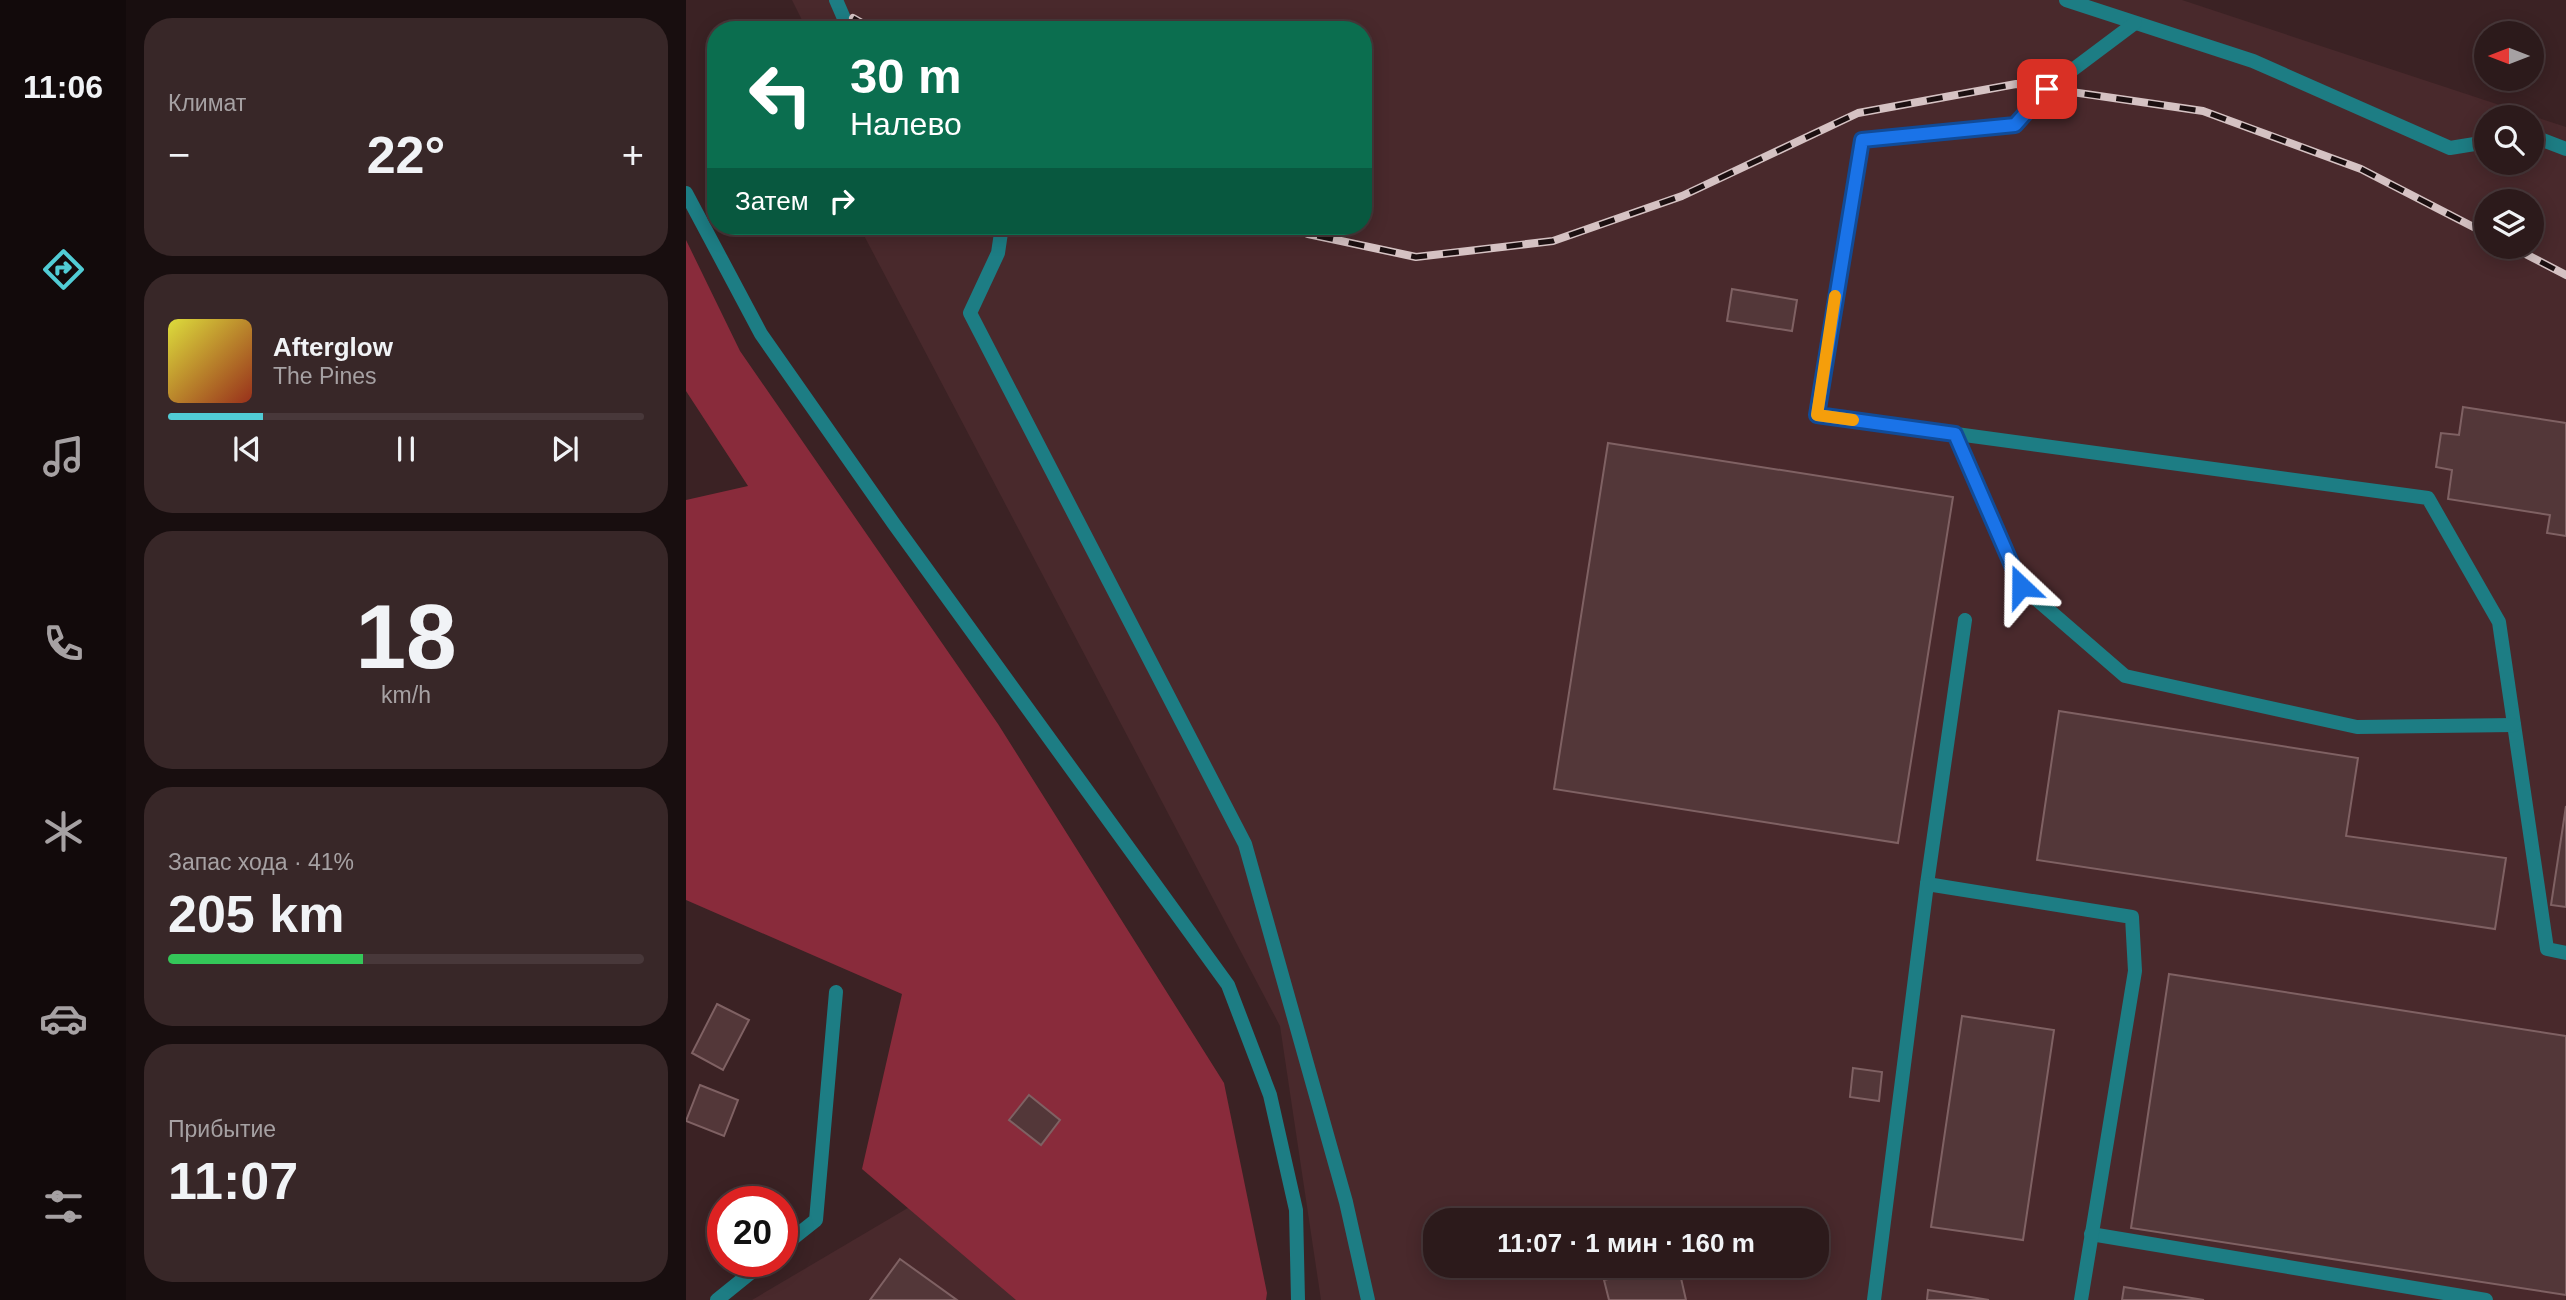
<!DOCTYPE html>
<html lang="ru">
<meta charset="utf-8">
<style>
body{margin:0;font-family:Arial,sans-serif;background:#382728;color:#f1f3f6;height:100vh;display:flex;flex-direction:column;font-size:26px;white-space:nowrap}
*{box-sizing:border-box;margin:0}
p{font-size:23px;color:#a6a1a3}
.icon{flex:none;width:38px;height:38px;fill:none;stroke:currentColor;stroke-width:2;stroke-linecap:round;stroke-linejoin:round}
.map{position:relative;flex:1;overflow:hidden}
.side{display:flex;flex-direction:column;gap:18px;padding:18px;background:#180e0f;width:560px}
.side>*{flex:none}
.hud{position:absolute;left:21px;top:21px;width:665px;height:214px;border-radius:28px;box-shadow:0 4px 18px #0003,0 0 0 2px #48383a;background:#0b6e4f;color:#fff;overflow:hidden}
.needle{width:46px;rotate:270deg}
.fabs{position:absolute;left:1788px;top:21px;display:grid;gap:14px}
.fabs a{display:grid;place-items:center;width:70px;height:70px;border-radius:50%;background:#2c1a1b;box-shadow:0 4px 18px #0003,0 0 0 2px #48383a;font-size:35px}
.speed{position:absolute;left:21px;top:1186px;display:flex;gap:14px;font-size:35px;font-weight:700;text-align:center}
.speed>*{display:grid;place-content:center;width:91px;height:91px;border-radius:50%;background:#2c1a1b;box-shadow:0 4px 18px #0003,0 0 0 2px #48383a;line-height:1}
.speed .limit{border:10px solid #d22;background:#fff;color:#111}
.pin{position:absolute;display:grid;place-items:center;width:60px;height:60px;color:#fff;margin:-30px;border-radius:14px;box-shadow:0 4px 10px #0006}
.me{position:absolute;width:77px;margin:-38px;rotate:337deg;stroke-linejoin:round;filter:drop-shadow(0 0 5px #0008)}
.turn{display:flex;align-items:center;gap:24px;height:147px;padding:0 28px;font-size:32px}
.turn .icon{width:91px;height:91px;stroke-width:2.5}
.turn b{display:block;font-size:49px;line-height:60px}
.then{display:flex;align-items:center;height:66px;padding:0 28px;background:#0003;gap:14px;font-size:26px}
.big{font-size:52px;font-weight:700;line-height:1.1}
.side .tile{flex:1;display:flex;flex-direction:column;justify-content:center;gap:10px;min-width:0;padding:0 24px;border-radius:28px;background:#382728}
.side .dial{align-items:center;gap:0}
.dial b{font-size:91px;line-height:1}
.song{display:flex;align-items:center;gap:21px}
.cover{width:84px;height:84px;border-radius:10px;background:linear-gradient(135deg,hsl(60 70% 55%),hsl(10 70% 35%))}
.played{height:7px;border-radius:4px;background:linear-gradient(90deg,#51ccd5 20%,#48383a 20%)}
.keys{display:flex;justify-content:space-around;direction:ltr}
.heat{display:flex;justify-content:space-between;align-items:center;font-size:38px;direction:ltr}
.charge{height:10px;border-radius:5px;background:linear-gradient(90deg,#34c759 41%,#48383a 0)}
.trip{position:absolute;left:737px;top:1208px;width:406px;height:70px;border-radius:28px;background:#2c1a1b;box-shadow:0 4px 18px #0003,0 0 0 2px #48383a;font-weight:700;line-height:70px;text-align:center}
main{display:flex;flex:1;min-height:0}
.dock{display:flex;flex-direction:column;width:126px;justify-content:space-around;align-items:center;background:#120a0b;color:#a6a1a3}
.dock .icon{width:49px;height:49px}
.dock .on{color:#51ccd5}
.dock b{font-size:32px;color:#f1f3f6}
.map>svg:first-child{display:block}
.built{fill:#49292c;fill-rule:evenodd}
.forest{fill:#892b3b}
.building{fill:#533739;stroke:#7f6163;stroke-width:2}
.lines{fill:none;stroke-linecap:round;stroke-linejoin:round}
.lane{stroke:#1d7d84;stroke-width:14}
.rail-casing{stroke:#d5c2c3;stroke-width:8}
.rail{stroke:#1b0f10;stroke-width:5;stroke-dasharray:16;stroke-linecap:butt}
.route-casing{stroke:#114b97;stroke-width:18}
.route{stroke:#1a73e8;stroke-width:12}
.slow{stroke:#f59e0b;stroke-width:12}
</style>
<main>
<nav class="dock">
<b>11:06</b>
<svg class="icon on" aria-label="directions" viewBox="0 0 24 24"><path d="M12 3l9 9-9 9-9-9zM9 14v-3h6M13 9l2 2-2 2"/></svg>
<svg class="icon" aria-label="music" viewBox="0 0 24 24"><path d="M9 18V5l10-2v13"/><circle cx="6" cy="18" r="3"/><circle cx="16" cy="16" r="3"/></svg>
<svg class="icon" aria-label="phone" viewBox="0 0 24 24"><path d="M5 4h4l2 5-3 2q2 4 5 5l2-3 5 2v4C11 20 4 13 5 4z"/></svg>
<svg class="icon" aria-label="climate" viewBox="0 0 24 24"><path d="M12 3v18M4 7l16 10M4 17L20 7"/></svg>
<svg class="icon" aria-label="car" viewBox="0 0 24 24"><path d="M5 17H2v-5l4-1 3-4h7l3 4 3 1v5h-3M9 17h6M6 11h13"/><circle cx="7" cy="17" r="2"/><circle cx="17" cy="17" r="2"/></svg>
<svg class="icon" aria-label="filters" viewBox="0 0 24 24"><path d="M4 7h16M4 17h16"/><circle cx="9" cy="7" r="2"/><circle cx="15" cy="17" r="2"/></svg>
</nav>
<section class="side">
<div class="tile"><p>Климат</p>
<div class="heat"><a>−</a><b class="big">22°</b><a>+</a></div>
</div>
<div class="tile">
<div class="song"><i class="cover"></i><div><b>Afterglow</b><p>The Pines</p></div></div>
<div class="played"></div>
<div class="keys"><svg class="icon" aria-label="previous" viewBox="0 0 24 24"><path d="M18 5L8 12l10 7zM5 5v14"/></svg><svg class="icon" aria-label="pause" viewBox="0 0 24 24"><path d="M8 5v14M16 5v14"/></svg><svg class="icon" aria-label="next" viewBox="0 0 24 24"><path d="M6 5l10 7-10 7zM19 5v14"/></svg></div>
</div>
<div class="tile dial"><b>18</b><p>km/h</p></div>
<div class="tile"><p>Запас хода · 41%</p><b class="big">205 km</b><div class="charge"></div></div>
<div class="tile"><p>Прибытие</p><b class="big">11:07</b></div>
</section>
<div class="map">
<svg width="1880" height="1300" viewBox="0 0 1880 1300">
<rect width="100%" height="100%" fill="#3b2224"/>
<g class="built">
<path d="M106,0H1496L1880,127V1300H635L594,1026L173,226H677V30H121ZM1801,117H1846V163H1801ZM1801,201H1846V247H1801ZM749,1220H1130V1265H749Z"/>
<polygon points="237,1199 461,1300 66,1300"/>
</g>
<polygon class="forest" points="0,240 54,351 312,724 538,1083 581,1293 580,1300 330,1300 176,1169 216,994 0,900 0,500 62,486 0,391"/>
<g class="building">
<polygon points="1046,289 1111,300 1106,331 1041,321"/>
<polygon points="1777,407 1880,423 1880,536 1861,533 1864,515 1762,499 1766,470 1750,467 1755,433 1773,435"/>
<polygon points="922,443 1267,497 1212,843 868,789"/>
<polygon points="1373,711 1672,758 1660,836 1820,858 1809,929 1351,860"/>
<polygon points="1880,806 1880,907 1865,905"/>
<polygon points="1483,974 1880,1036 1880,1295 1445,1228"/>
<polygon points="31,1004 63,1020 37,1070 6,1053"/>
<polygon points="1276,1016 1368,1030 1337,1240 1245,1227"/>
<polygon points="1167,1068 1196,1072 1193,1101 1164,1097"/>
<polygon points="14,1085 52,1100 38,1136 0,1121"/>
<polygon points="343,1095 374,1120 355,1145 323,1120"/>
<polygon points="214,1259 271,1300 184,1300"/>
<polygon points="977,1265 992,1265 1000,1300 923,1300 918,1280"/>
<polygon points="1438,1287 1518,1300 1436,1300"/>
<polygon points="1242,1290 1303,1300 1241,1300"/>
</g>
<g class="lines">
<g class="lane">
<polyline points="150,0 163,30"/>
<polyline points="1380,0 1567,61 1764,148 1801,142"/>
<polyline points="1449,23 1361,89 1329,125 1176,140 1131,415 1742,498 1813,622 1861,949 1880,953"/>
<polyline points="1846,136 1880,149"/>
<polyline points="0,193 75,334 208,524 542,985 584,1095 610,1210 612,1300"/>
<polyline points="316,226 312,253 284,313 559,844 660,1202 682,1300"/>
<polyline points="1269,434 1335,586 1439,676 1671,727 1828,725"/>
<polyline points="1241,884 1279,620"/>
<polyline points="1405,1234 1800,1300"/>
<polyline points="96,1247 130,1220 150,992"/>
<polyline points="31,1300 78,1262"/>
<polyline points="1188,1300 1241,884 1446,917 1449,971 1395,1300"/>
</g>
<g class="rail-casing">
<g id="rail">
<polyline points="167,18 188,30"/>
<polyline points="601,226 622,234 730,257 867,241 996,196 1172,113 1330,84 1517,111 1675,169 1801,234"/>
<polyline points="1826,247 1880,275"/>
</g>
</g>
<use href="#rail" class="rail"/>
</g>
<g class="lines">
<g class="route-casing">
<polyline id="route" points="1335,586 1269,434 1131,415 1176,140 1329,125 1361,89"/>
</g>
<use href="#route" class="route"/>
<polyline class="slow" points="1149,296 1131,415 1167,420"/>
</g>
</svg>
<div class="fabs">
<a><svg class="needle" viewBox="-14 -14 28 28"><path d="M0-13l5 13h-10z" fill="#e53935"/><path d="M0 13l5-13h-10z" fill="#a6a1a3"/></svg></a>
<a><svg class="icon" aria-label="search" viewBox="0 0 24 24"><circle cx="10" cy="10" r="6"/><path d="M15 15l6 6"/></svg></a>
<a><svg class="icon" aria-label="layers" viewBox="0 0 24 24"><path d="M12 4l9 5-9 5-9-5zM3 14l9 5 9-5"/></svg></a>
</div>
<div class="speed"><div class="limit">20</div></div>
<div class="pin" style="left:1361px;top:89px;background:#d93025"><svg class="icon" aria-label="arrive" viewBox="0 0 24 24"><path d="M6 21V4h12l-3 4 3 4H6"/></svg></div>
<svg class="me" style="left:1335px;top:586px" viewBox="-20 -20 40 40"><path d="M0-17L14 15 0 8-14 15z" fill="#1a73e8" stroke="#fff" stroke-width="4"/></svg>
<div class="trip">11:07 · 1 мин · 160 m</div>
<div class="hud">
<div class="turn"><svg class="icon" aria-label="left" viewBox="0 0 24 24"><path d="M17 20v-9H6M10 6l-5 5 5 5"/></svg><div><b>30 m</b>Налево</div></div>
<div class="then">Затем<svg class="icon" aria-label="right" viewBox="0 0 24 24"><path d="M7 20v-9h11M14 6l5 5-5 5"/></svg></div>
</div>
</div>
</main>
